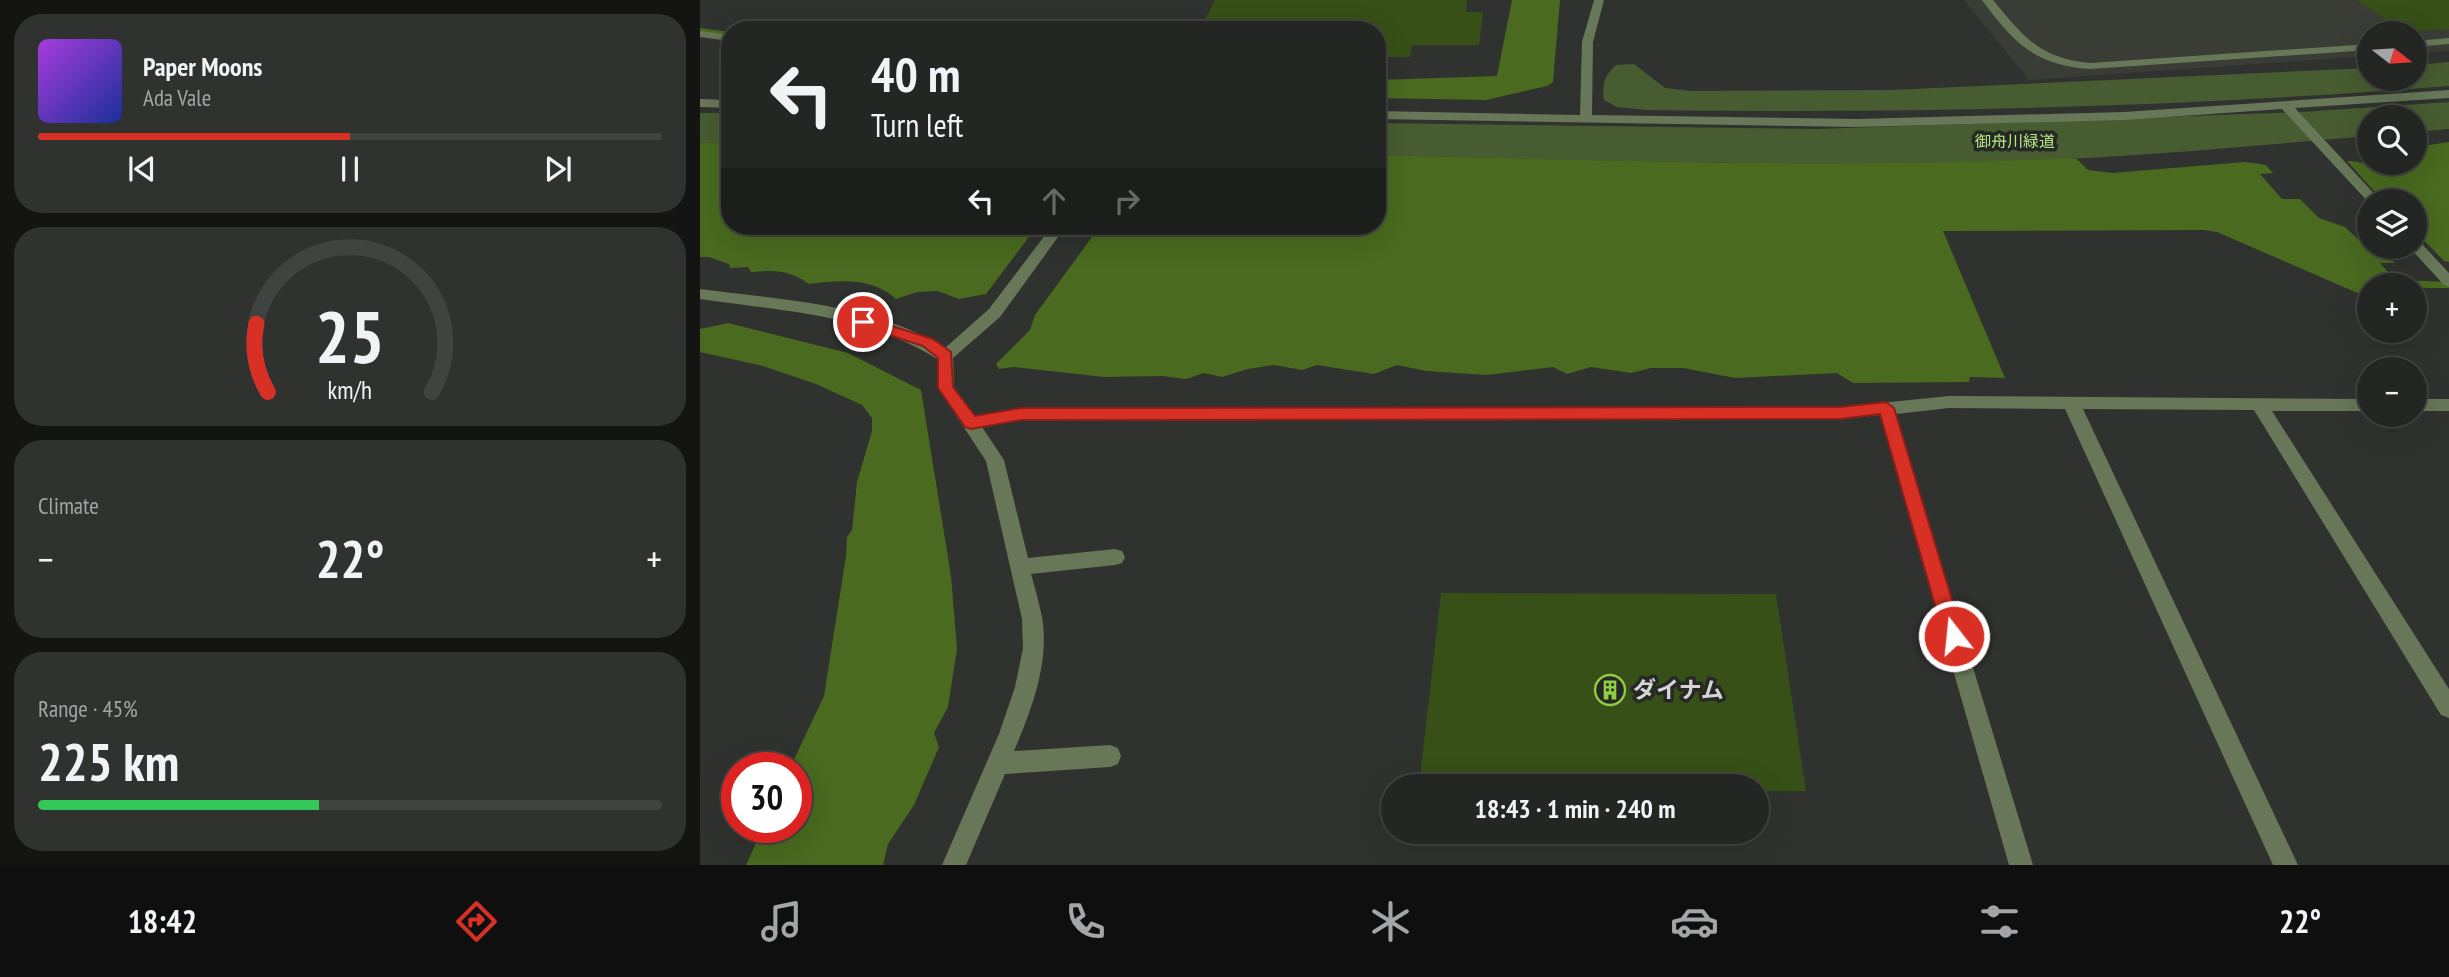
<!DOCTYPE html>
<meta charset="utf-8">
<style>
body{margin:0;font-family:"PT Sans Narrow","Noto Sans JP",sans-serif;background:#303230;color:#f1f3f6;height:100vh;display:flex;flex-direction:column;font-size:26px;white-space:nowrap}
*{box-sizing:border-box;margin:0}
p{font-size:23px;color:#a3a5a6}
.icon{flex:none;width:38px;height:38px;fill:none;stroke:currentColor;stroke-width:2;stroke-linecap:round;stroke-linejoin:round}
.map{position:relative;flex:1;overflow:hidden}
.panel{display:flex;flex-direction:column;gap:14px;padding:14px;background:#141513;width:700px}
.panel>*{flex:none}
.guide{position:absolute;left:21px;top:21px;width:665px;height:214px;border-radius:28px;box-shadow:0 7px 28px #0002,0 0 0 2px #414341;background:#242623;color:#f1f3f6;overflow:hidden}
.needle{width:46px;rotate:107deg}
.buttons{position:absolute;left:1657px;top:21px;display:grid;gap:14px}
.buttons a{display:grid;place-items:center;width:70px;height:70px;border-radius:50%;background:#242623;box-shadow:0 7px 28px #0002,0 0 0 2px #414341;font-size:35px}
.speed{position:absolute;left:21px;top:752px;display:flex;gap:14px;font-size:35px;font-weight:700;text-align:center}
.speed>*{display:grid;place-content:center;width:91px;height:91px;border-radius:50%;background:#242623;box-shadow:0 7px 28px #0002,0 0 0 2px #414341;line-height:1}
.speed .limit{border:10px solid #d22;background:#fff;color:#111}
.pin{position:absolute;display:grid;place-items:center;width:60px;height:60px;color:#fff;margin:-30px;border:4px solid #fff;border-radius:50%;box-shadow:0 2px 7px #0007}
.me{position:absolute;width:77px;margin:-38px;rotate:344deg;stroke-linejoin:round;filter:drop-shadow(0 0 5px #0008)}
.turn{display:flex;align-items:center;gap:24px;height:147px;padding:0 35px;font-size:32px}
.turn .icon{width:91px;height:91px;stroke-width:2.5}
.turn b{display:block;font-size:49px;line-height:60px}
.lanes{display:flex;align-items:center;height:66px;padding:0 35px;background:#0003;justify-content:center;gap:35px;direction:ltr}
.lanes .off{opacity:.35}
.big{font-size:52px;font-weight:700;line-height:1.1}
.panel .tile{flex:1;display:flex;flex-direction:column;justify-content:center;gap:10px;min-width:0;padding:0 24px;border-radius:28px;background:#303230}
.panel .dial{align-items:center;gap:0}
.dial svg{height:182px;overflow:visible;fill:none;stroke:#414341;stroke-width:7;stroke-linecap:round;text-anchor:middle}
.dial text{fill:#f1f3f6;stroke:none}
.song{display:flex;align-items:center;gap:21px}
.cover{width:84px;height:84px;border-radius:10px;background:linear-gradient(135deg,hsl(280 70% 55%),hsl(230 70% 35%))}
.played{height:7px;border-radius:4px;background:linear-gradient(90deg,#d93025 50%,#414341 50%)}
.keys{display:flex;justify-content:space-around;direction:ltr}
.heat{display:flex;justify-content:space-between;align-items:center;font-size:38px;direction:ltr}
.charge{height:10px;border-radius:5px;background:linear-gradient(90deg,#34c759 45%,#414341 0)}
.trip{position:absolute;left:681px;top:774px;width:388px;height:70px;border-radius:35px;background:#242623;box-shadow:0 7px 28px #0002,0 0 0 2px #414341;font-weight:700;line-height:70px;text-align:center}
.menu{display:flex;height:112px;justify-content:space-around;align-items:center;background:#0e0f0e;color:#a3a5a6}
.menu .icon{width:49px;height:49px}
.menu .current{color:#d93025}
.menu b{font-size:32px;color:#f1f3f6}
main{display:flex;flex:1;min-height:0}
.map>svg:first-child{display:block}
.built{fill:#393d35}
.green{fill:#475c30}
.water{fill:#496a1f}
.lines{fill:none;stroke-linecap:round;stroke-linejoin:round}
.stream{fill:#496a1f;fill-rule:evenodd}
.building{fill:#375017}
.minor{fill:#677758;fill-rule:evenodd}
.route{fill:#d93025;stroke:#8d1f18;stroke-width:2}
.labels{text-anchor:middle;stroke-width:7;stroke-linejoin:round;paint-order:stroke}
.far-park-label{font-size:16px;fill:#b6e782;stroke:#262825}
.near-poi-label{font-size:23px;font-weight:bold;fill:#d5d6d4;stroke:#262825;text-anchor:start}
</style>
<main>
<section class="panel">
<div class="tile">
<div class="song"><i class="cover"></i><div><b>Paper Moons</b><p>Ada Vale</p></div></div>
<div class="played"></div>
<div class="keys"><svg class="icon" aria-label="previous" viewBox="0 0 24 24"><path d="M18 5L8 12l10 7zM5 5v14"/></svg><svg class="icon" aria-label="pause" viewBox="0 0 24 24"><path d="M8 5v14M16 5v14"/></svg><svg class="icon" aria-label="next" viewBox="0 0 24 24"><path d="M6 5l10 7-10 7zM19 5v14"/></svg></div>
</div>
<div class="tile dial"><svg viewBox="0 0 100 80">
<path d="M14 69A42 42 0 1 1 86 69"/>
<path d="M14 69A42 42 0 0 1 9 39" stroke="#d93025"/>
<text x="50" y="56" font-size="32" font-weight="700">25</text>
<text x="50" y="72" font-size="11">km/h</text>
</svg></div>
<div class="tile"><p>Climate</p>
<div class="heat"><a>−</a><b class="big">22°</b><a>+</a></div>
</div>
<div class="tile"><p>Range · 45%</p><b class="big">225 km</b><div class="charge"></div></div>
</section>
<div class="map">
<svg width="1749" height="865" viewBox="0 0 1749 865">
<rect width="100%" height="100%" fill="#30322f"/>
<polygon class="built" points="1264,0 1749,0 1749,51 1715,53 1715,33 1670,33 1669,56 1329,80"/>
<g class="green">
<path d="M1749,62V86C1482,107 1214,114 946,110L917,107L904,100C902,84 904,76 916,65L934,64L965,88L992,91L1191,90L1669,68L1670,79H1715V65Z"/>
<path d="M1749,102V129L1715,132V117H1670L1669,136C1549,146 1427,158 1306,161C1096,167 887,160 677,155V123L1118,129L1602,112Z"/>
<polygon points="0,113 30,113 30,143 0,142"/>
</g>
<g class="water">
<polygon points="812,0 860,0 853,82 847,86 786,100 677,98 677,80 797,76"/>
<path d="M0,142L30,143V226H337L286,294L259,299L238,291L217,292L196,299C173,277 138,280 109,284C89,270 75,270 51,272L48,267L30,268L29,264L9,257H0Z"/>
<path d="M1749,142V262L1744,261L1715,231V201H1683L1647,161C1661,160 1681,170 1697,173L1700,170L1688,163H1715L1716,147Z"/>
<path d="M677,155C908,160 1139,169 1369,158L1377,159L1388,170L1412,173L1545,162L1566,165L1573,173L1560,174L1582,199H1600L1619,218L1645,227L1661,242L1695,263H1680L1699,285H1670L1669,298L1517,232L1504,230L1243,231L1305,378L1270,377L1269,382L1153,383L1137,373L1035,378L983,368H951L931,373L891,367L867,374L853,367L787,375L726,371L697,365L674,374L617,365L602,370L574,365L548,369L522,377L504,373L486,379L462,376L404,377L313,367L299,369L296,364L330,330L335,315L400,226H677Z"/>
<polygon points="28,323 148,353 221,390 251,576 257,649 248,707 234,733 239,747 214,805 188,844 183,865 46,865 63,828 96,828 96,768 90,768 124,696 146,556 147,537 152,530 157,482 172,431 172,418 162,405 116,384 63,366 0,352 0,329"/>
</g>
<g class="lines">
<g class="stream">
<polygon points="0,28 30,32 30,36 0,32"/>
<polygon points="316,227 410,231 415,234 410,237 312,232 312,228"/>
<path d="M1684,274L1700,280L1749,282V288C1730,288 1693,289 1679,277L1680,275Z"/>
</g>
</g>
<g class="building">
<polygon points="515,0 767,0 766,12 783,12 779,45 712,45 710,57 677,57 677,30 500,30"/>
<polygon points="1657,0 1749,0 1749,29 1704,32"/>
<polygon points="741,593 1076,594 1106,791 1057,791 1057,786 719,786"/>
</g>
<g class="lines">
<g class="minor">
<polygon points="894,0 904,0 893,42 892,115 1157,119 1424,112 1749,90 1749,98 1595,108 1681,201 1670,201 1670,204 1582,109 1424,120 1157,127 677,119 677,111 880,115 882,42"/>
<path d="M1282,0H1293C1324,37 1339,58 1390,63L1670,44V50L1390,69C1334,65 1314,43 1282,0Z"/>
<polygon points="0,31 30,35 30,41 0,37"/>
<polygon points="1749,38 1749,44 1715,47 1715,41"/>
<polygon points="0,99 30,100 30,108 0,107"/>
<path d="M352,226H366L300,317L253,358L254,387L274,416L321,408L1141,407L1249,396L1670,399V411H1572L1749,689V718L1741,715L1554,410L1383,409L1598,865H1573L1365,409L1249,408L1196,414L1333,865H1309L1180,415L1141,419L321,420L282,427L304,460L328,558L415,549L422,551L425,557L422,563L415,565L331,574C335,588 339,603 342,617C350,662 331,711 314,751L410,745L418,748L421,756L418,764L410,767L305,774L266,865H242L299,734L315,687L323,648L322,619L286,461L238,388L237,359C167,314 80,311 0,299V289C81,300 173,303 245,348L289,309Z"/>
<polygon points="1715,240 1720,242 1749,273 1749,287 1744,285 1710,248 1715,247"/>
<rect x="1715" y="399" width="34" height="12"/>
</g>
</g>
<polygon class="route" points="163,317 233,339 251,352 253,387 275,416 321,408 1140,407 1186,402 1194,408 1263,636 1260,642 1254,645 1247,642 1244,636 1180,414 1140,419 321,420 271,429 265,427 238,388 238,358 223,346 158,325 158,318"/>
<defs>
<g id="building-ring" transform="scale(1.575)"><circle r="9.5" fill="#262825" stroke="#90cd40" stroke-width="1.5"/><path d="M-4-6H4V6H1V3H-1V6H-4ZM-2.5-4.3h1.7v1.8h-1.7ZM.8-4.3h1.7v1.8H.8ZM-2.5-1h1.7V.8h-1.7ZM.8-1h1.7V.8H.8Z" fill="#90cd40"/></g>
</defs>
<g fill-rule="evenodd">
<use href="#building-ring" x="910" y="690"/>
</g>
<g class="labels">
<g class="far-park-label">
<text x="1315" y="147">御舟川緑道</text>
</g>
<g class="near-poi-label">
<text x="933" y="698">ダイナム</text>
</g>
</g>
</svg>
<div class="buttons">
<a><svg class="needle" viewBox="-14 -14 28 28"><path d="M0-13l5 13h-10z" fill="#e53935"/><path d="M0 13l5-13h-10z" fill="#a3a5a6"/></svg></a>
<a><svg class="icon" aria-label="search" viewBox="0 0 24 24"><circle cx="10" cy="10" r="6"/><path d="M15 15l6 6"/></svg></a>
<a><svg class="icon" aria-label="layers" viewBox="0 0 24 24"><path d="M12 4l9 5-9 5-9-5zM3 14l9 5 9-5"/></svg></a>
<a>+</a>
<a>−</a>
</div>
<div class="speed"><div class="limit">30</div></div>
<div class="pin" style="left:163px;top:322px;background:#d93025"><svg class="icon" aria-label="arrive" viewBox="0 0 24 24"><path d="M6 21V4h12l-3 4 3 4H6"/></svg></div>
<svg class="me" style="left:1254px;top:636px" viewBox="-20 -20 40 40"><circle r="17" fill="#d93025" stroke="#fff" stroke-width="3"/><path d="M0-11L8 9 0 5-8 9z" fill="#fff"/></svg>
<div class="trip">18:43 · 1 min · 240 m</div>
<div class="guide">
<div class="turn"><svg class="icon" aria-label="left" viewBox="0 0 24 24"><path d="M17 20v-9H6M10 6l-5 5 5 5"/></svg><div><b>40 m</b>Turn left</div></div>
<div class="lanes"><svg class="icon" aria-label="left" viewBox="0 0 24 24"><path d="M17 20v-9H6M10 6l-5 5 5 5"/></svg><svg class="icon off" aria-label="ahead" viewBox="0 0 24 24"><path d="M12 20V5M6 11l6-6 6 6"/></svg><svg class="icon off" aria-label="right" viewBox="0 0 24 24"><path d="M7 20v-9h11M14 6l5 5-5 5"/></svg></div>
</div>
</div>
</main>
<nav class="menu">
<b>18:42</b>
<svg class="icon current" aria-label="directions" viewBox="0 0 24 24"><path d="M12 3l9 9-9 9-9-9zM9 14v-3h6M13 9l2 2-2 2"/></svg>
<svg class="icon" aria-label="music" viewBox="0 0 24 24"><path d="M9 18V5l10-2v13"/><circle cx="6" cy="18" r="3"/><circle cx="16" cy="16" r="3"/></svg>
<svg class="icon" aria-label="phone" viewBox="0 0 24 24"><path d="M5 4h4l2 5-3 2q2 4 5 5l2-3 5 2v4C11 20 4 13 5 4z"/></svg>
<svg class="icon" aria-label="climate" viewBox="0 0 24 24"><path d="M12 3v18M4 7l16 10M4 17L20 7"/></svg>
<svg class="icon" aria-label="car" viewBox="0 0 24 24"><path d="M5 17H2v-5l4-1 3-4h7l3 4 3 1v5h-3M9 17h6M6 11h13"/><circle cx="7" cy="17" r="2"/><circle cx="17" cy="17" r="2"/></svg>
<svg class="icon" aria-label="filters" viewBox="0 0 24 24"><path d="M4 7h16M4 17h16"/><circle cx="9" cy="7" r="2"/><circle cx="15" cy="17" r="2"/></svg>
<b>22°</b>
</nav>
